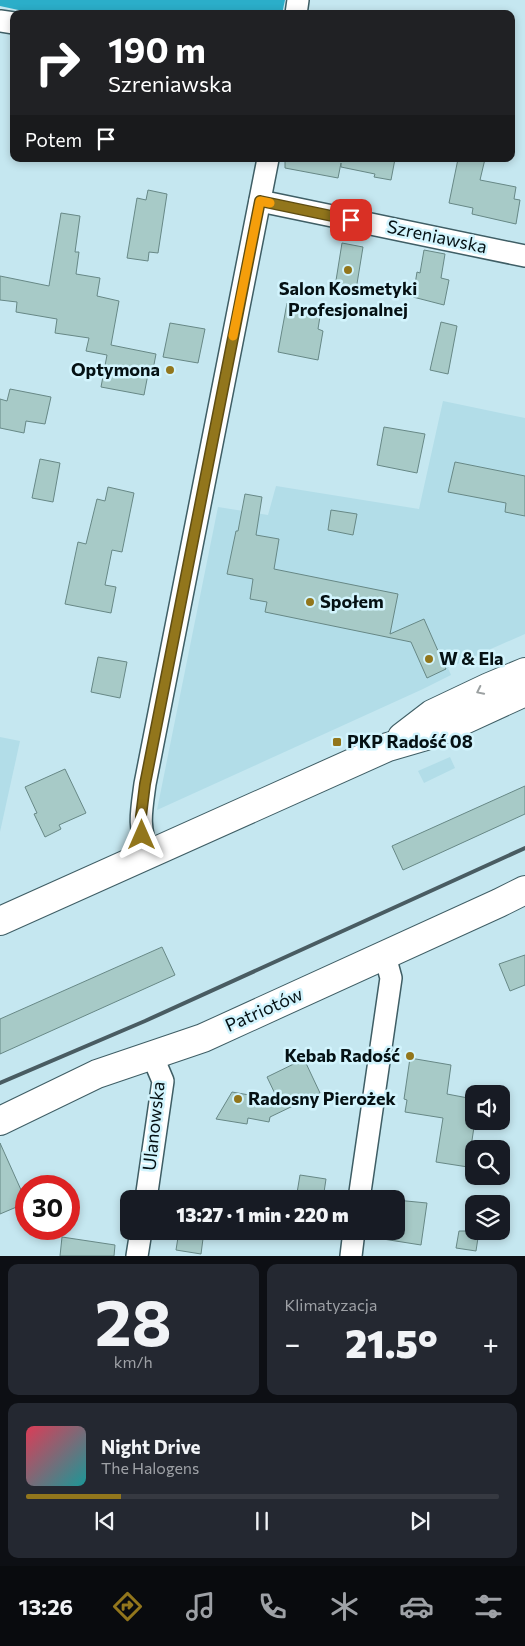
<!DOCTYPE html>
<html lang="pl">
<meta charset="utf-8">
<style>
body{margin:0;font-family:Commissioner,sans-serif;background:#242831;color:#f1f3f6;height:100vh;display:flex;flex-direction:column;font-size:19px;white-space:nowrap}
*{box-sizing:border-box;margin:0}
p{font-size:16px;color:#9ea1a6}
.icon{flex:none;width:28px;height:28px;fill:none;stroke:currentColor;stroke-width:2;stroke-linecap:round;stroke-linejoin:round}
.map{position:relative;height:1256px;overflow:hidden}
.drawer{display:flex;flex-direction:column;gap:8px;padding:8px;background:#0d0f14;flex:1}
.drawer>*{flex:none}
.top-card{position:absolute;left:10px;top:10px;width:505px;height:152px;border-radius:10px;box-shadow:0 2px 8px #0003;background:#202124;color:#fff;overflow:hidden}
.fabs{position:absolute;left:465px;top:1085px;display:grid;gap:10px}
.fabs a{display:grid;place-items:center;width:45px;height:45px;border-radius:10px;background:#171b24;box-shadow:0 2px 8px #0003;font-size:25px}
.speed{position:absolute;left:15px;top:1175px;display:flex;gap:10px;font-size:25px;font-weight:700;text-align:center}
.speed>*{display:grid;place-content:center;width:65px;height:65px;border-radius:50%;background:#171b24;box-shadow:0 2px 8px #0003;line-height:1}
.speed .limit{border:8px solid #d22;background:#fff;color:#111}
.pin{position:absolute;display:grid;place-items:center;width:42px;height:42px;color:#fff;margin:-21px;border-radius:10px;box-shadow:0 2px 8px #0006}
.me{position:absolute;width:55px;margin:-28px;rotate:0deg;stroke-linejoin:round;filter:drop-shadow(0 0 4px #0008)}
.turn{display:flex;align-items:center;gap:18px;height:105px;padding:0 15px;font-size:22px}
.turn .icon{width:65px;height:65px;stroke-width:2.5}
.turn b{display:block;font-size:35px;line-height:42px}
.then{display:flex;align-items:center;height:48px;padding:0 15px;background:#0003;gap:10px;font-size:19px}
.big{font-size:38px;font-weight:800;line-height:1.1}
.drawer .tile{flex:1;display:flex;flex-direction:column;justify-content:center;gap:8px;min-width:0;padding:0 18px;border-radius:10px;background:#242831}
.drawer .dial{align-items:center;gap:0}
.dial b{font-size:65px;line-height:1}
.song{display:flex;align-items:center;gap:15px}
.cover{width:60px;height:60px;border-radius:8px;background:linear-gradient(135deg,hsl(350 70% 55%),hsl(180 70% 35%))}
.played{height:5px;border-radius:2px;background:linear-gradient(90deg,#92761c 20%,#363941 20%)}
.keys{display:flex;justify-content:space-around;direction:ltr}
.heat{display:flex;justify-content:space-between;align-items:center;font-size:28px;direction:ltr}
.drawer .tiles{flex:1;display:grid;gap:8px;grid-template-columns:1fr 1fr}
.tile:last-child{grid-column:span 2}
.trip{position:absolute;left:120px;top:1190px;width:285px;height:50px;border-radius:10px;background:#171b24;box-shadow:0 2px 8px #0003;font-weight:800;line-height:50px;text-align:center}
.tabs{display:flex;height:80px;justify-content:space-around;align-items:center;background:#090b0e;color:#9ea1a6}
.tabs .icon{width:35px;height:35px}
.tabs .on{color:#92761c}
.tabs b{font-size:22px;color:#f1f3f6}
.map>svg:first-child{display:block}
.built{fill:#b2dde8}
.forest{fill:#2baec9}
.building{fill:#a7cac7;stroke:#678886}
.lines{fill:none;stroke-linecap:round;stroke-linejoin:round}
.street-casing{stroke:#3f5e65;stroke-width:24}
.secondary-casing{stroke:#3f5e65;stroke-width:30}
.street{stroke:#fff;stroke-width:21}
.secondary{stroke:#fff;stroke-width:28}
.rail{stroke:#495c62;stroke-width:4}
.oneway{stroke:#9ba0a1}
.route-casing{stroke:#5f4d12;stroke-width:12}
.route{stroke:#92761c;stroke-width:9}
.slow{stroke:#f59e0b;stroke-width:9}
.poi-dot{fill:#92761c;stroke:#d2f4fd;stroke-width:2}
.labels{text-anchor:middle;stroke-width:5;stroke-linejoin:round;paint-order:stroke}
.street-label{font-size:18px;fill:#051114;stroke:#d2f4fd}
.poi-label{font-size:18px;font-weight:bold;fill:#051114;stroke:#d2f4fd;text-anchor:start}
</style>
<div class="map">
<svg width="525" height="1256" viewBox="0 0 525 1256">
<rect width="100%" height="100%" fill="#c5e7f0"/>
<g class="built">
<polygon points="443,401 525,418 525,634 448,668 451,675 423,689 157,810 218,507 268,515 276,486 419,509"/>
<polygon points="0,737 20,741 0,832"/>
<polygon points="450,757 455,768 424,783 418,771"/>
</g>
<polygon class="forest" points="0,0 285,0 282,14 37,14 0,6"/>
<g class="building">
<polygon points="285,159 395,159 391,180 374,177 375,174 341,167 341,163 338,178 285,168"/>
<polygon points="458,159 485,159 480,180 516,187 514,199 520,200 516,224 472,214 473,208 449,203"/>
<polygon points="148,190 167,194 158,253 149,252 148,261 127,258 137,198 146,200"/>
<polygon points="61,213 80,216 75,252 79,252 76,274 100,278 97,296 119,301 111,345 156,354 152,375 148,374 144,395 101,387 107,355 86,351 89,338 55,333 57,319 16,312 17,302 0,300 0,276 49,286"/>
<polygon points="342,243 363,247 355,296 334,293"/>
<polygon points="424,250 445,254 441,278 449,280 444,305 413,297 417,272 420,273"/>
<polygon points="287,303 321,310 318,329 323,331 318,360 278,352"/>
<polygon points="441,322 457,326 448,374 430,370"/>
<polygon points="170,323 205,329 198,363 163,357"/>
<polygon points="10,389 51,397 45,424 26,421 24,433 0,428 0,399 7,401"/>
<polygon points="384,427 425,434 417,473 377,465"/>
<polygon points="40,459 60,463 53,502 32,498"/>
<polygon points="455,462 525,476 525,516 505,512 506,503 448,492"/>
<polygon points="108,487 134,493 122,552 112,550 105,585 116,587 111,613 65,604 78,542 86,544 97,499 105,501"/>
<polygon points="245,494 262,497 256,535 279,539 274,569 398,594 390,634 424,619 446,669 427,678 411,642 265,612 267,602 250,599 253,579 227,574 236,531 238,531"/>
<polygon points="331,510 357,514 353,535 328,530"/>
<polygon points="98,657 127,662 120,698 91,692"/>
<polygon points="65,769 86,813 59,825 61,829 45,837 34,814 37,813 25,787"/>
<polygon points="525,786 525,814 403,870 392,846"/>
<polygon points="162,947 175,975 0,1054 0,1019"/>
<polygon points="525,955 525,985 510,991 499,964"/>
<polygon points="410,1058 451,1065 447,1094 468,1098 466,1109 474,1110 474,1127 468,1167 436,1162 443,1118 405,1112 407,1100 404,1099"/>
<polygon points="304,1059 320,1093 270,1117 269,1122 248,1118 247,1124 216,1119 232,1092 278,1100 267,1077"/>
<polygon points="0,1143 26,1201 26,1203 0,1214"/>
<polygon points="300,1175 326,1179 323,1199 296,1199"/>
<polygon points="396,1200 427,1203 421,1245 383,1239 384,1231 396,1231"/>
<polygon points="179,1231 204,1231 201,1254 176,1250"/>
<polygon points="459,1231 479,1231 476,1251 456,1248"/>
<polygon points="62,1237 115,1245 114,1256 60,1256"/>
</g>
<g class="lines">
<g class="street-casing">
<g id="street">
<polyline points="296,14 298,0"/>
<polyline points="0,21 14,23"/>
<polyline points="260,201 525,256"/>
<path d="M148,854C138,824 141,814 145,784L268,159"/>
<polyline points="146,1199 163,1081 152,1055"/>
<polyline points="359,1199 391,978 385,956"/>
<polyline points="137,1256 141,1231"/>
<polyline points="351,1256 354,1231"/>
</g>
</g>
<g class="secondary-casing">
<g id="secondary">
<polyline points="402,737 432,714 489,687 525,672"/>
<polyline points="0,921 388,747 436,733 525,692"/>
<polyline points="0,1121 97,1074 203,1038 499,903 525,890"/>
</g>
</g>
<use href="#street" class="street"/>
<use href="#secondary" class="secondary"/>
<polyline class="rail" points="0,1083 145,1021 525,848"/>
</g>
<defs><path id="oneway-chevron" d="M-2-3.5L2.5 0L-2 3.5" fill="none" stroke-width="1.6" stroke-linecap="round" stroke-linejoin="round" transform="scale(1.25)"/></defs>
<use class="oneway" href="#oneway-chevron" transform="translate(480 691) rotate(154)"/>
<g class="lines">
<g class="route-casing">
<polyline id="route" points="142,835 141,816 145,784 260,201 351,220"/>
</g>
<use href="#route" class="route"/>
<polyline class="slow" points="233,336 260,201 270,203"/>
</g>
<g class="poi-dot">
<circle cx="348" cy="270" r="5"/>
<circle cx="170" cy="370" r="5"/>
<circle cx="310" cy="602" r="5"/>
<circle cx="429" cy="659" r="5"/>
<rect x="332" y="737" width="10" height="10" rx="2.5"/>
<circle cx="410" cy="1056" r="5"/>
<circle cx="238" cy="1099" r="5"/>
</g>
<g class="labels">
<g class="street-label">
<text transform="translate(437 237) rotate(12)" y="6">Szreniawska</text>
<text transform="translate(264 1010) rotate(-24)" y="6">Patriotów</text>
<text transform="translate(154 1126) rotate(-84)" y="6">Ulanowska</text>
</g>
<g class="poi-label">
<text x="348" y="295" text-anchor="middle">Salon Kosmetyki<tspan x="348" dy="21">Profesjonalnej</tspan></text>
<text x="160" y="376" text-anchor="end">Optymona</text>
<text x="320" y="608">Społem</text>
<text x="439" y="665">W &amp; Ela</text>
<text x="347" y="748">PKP Radość 08</text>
<text x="400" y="1062" text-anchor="end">Kebab Radość</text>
<text x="248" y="1105">Radosny Pierożek</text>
</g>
</g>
</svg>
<div class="fabs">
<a><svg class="icon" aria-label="sound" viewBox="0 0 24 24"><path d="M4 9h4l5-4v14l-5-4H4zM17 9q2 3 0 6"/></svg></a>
<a><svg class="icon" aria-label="search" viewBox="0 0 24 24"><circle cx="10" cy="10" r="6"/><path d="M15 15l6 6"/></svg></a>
<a><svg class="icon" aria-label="layers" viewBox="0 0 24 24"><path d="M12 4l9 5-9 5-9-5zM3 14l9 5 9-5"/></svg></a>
</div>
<div class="speed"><div class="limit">30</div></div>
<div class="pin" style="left:351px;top:220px;background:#d93025"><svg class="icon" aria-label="arrive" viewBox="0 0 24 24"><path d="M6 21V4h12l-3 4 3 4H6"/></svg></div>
<svg class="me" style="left:142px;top:835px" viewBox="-20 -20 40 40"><path d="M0-17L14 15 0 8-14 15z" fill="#92761c" stroke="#fff" stroke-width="4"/></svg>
<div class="trip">13:27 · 1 min · 220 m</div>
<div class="top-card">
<div class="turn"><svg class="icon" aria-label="right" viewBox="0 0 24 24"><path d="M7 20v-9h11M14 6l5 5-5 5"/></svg><div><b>190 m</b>Szreniawska</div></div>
<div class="then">Potem<svg class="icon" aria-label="arrive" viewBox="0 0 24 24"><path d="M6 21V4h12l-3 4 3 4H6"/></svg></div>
</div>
</div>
<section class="drawer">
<div class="tiles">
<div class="tile dial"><b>28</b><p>km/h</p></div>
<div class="tile"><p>Klimatyzacja</p>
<div class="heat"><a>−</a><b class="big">21.5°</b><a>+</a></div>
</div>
<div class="tile">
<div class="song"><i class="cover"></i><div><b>Night Drive</b><p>The Halogens</p></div></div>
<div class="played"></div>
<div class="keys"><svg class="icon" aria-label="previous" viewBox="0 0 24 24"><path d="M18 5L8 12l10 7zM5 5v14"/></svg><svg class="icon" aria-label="pause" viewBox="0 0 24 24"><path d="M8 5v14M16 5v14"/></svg><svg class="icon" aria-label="next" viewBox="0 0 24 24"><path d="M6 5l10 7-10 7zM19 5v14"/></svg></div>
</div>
</div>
</section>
<nav class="tabs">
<b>13:26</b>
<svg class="icon on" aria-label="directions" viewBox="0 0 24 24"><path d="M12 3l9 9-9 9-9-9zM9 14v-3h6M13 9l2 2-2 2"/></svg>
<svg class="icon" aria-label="music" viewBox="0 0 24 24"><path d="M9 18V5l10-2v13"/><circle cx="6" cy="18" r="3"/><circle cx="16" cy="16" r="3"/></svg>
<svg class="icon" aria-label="phone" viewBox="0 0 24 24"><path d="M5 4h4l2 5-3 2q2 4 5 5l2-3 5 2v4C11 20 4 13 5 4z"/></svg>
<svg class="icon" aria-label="climate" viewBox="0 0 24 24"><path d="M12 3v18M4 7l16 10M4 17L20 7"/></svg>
<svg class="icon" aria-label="car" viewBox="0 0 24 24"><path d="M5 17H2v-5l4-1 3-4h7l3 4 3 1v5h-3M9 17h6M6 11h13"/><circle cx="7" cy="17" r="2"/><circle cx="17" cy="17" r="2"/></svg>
<svg class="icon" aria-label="filters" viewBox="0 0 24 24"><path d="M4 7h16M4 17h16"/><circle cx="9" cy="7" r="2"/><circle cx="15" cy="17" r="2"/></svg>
</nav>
